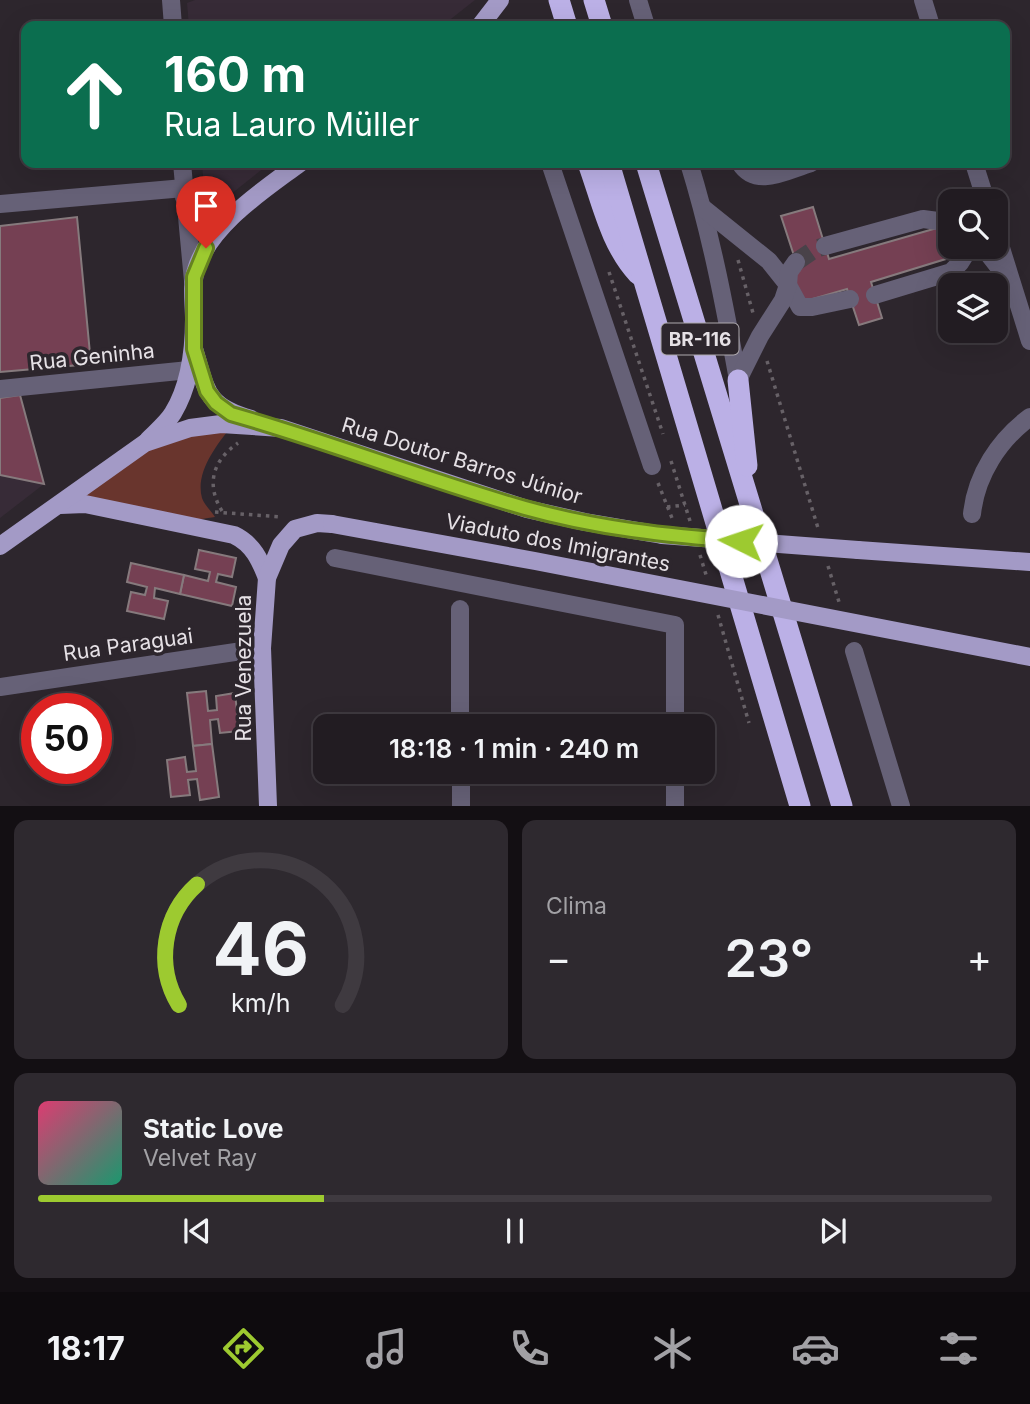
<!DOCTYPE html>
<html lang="pt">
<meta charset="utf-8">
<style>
body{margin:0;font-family:Inter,sans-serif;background:#2e292f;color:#f1f3f6;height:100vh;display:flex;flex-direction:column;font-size:26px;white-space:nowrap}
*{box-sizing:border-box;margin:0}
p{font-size:23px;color:#a2a1a5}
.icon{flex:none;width:38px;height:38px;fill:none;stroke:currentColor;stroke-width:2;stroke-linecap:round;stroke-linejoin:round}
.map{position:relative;height:806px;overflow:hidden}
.side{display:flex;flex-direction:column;gap:14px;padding:14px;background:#130f13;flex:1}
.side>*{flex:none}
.hud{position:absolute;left:21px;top:21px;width:989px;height:147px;border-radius:14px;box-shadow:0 7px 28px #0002,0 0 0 2px #3f3a40;background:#0b6e4f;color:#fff;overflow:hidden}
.tools{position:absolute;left:938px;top:189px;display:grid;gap:14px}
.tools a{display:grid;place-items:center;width:70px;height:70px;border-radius:14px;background:#221c22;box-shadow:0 7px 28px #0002,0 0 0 2px #3f3a40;font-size:35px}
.speed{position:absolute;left:21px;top:693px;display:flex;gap:14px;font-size:35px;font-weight:700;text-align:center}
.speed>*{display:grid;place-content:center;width:91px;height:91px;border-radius:50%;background:#221c22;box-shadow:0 7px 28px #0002,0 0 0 2px #3f3a40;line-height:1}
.speed .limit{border:10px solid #d22;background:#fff;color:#111}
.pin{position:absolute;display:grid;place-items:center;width:60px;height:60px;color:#fff;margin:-72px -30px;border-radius:50% 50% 50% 0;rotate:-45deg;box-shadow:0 0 7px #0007}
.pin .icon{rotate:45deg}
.me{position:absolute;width:77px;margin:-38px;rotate:274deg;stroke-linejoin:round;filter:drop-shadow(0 0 5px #0008)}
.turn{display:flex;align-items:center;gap:24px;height:147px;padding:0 28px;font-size:32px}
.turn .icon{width:91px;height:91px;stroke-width:2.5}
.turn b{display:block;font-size:49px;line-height:60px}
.big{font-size:52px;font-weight:600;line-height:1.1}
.side .card{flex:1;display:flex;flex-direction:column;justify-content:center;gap:10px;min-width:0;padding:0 24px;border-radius:14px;background:#2e292f}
.side .dial{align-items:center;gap:0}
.dial svg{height:182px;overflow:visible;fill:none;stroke:#3f3a40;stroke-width:7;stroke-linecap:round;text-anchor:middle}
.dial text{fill:#f1f3f6;stroke:none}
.song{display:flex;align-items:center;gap:21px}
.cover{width:84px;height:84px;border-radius:10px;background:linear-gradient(135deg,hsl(340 70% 55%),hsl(160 70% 35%))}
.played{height:7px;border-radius:4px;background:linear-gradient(90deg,#9dca30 30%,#3f3a40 30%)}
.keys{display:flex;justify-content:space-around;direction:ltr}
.heat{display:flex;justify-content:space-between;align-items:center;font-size:38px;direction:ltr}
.side .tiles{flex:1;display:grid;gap:14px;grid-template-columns:1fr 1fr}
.card:last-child{grid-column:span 2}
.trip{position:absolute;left:313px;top:714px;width:402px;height:70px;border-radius:14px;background:#221c22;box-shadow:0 7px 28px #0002,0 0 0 2px #3f3a40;font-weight:600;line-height:70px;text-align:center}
.menu{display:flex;height:112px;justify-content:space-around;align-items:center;background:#0e0b0e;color:#a2a1a5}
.menu .icon{width:49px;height:49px}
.menu .on{color:#9dca30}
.menu b{font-size:32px;color:#f1f3f6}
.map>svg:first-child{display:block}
.built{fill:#372b37}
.green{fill:#69352d}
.building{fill:#754053;stroke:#867a7d;stroke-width:2}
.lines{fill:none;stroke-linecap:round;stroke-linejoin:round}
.minor-tunnel{stroke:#494249;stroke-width:18;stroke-dasharray:18 9;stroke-linecap:butt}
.path{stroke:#676167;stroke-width:3.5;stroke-dasharray:3.5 5;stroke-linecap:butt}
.minor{stroke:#666177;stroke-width:18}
.major{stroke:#a39ac6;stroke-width:18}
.highway{stroke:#bbb0e6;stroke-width:21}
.major-bridge{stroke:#a39ac6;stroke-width:18}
.route-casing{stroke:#66831f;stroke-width:18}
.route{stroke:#9dca30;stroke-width:12}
.labels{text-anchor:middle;stroke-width:7;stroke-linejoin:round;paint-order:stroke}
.shield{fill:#2d262d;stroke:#aea9ae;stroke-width:2}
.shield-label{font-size:19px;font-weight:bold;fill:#e6e1e6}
.street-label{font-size:21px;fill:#e6e1e6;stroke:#2d262d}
</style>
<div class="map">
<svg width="1030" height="806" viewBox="0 0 1030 806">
<rect width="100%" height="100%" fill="#2d262d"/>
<g class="built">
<polygon points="195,0 475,0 442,26 189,26 187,3"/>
<polygon points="202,163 270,163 226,198 204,189"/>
<polygon points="0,475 44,484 0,518"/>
</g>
<path class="green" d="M230,428C216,446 195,473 202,498C204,504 211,511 215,517L195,520L80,495L155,444Z"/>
<g class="building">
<polygon points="813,207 829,259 937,228 949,258 871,282 882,318 859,325 847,289 799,303 789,273 799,271 781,216"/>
<polygon points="77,217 91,364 0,372 0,226"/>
<polygon points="20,395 44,484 0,475 0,398"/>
<polygon points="199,550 236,558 232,577 218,574 216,582 236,587 232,606 180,594 184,575 208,581 210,572 195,569"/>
<polygon points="131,563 184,575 180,594 155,588 154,598 168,601 164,619 127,611 131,592 145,595 147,587 127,582"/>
<polygon points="206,691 208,711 217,710 216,696 235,693 239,731 220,733 218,719 210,720 212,744 193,746 187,693"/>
<polygon points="212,744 219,797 200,800 197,779 188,780 190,795 171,797 167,760 185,757 187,772 196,771 193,746"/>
</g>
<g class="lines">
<polyline class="minor-tunnel" points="796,262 815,249 825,246"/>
<g class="path">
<polyline points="738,260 753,313"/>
<polyline points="609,272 663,434"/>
<polyline points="767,361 818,528"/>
<polyline points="671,461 690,521"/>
<polyline points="658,483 672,518"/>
<polyline points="667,507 685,505"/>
<path d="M222,511C206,485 212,461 238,443"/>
<polyline points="215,512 281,517"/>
<polyline points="700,555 707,578"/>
<polyline points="828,566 839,602"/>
<polyline points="718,615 749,723"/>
</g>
<g class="minor">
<polyline points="171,0 173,26"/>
<polyline points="638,0 646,26"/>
<polyline points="923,0 931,26"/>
<polyline points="182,163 193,281"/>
<polyline points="550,163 652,466"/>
<path d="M689,163C711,234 725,307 738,380"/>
<path d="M740,163C756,189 787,170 811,163"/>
<polyline points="974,163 986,201"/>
<path d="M184,197C199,214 218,218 239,210"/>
<polyline points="0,204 184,188"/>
<polyline points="703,208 769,261 788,285 800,307 812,307 850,299"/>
<polyline points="996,232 1030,341"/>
<polyline points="825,246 923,219 938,221 950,225"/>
<polyline points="983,247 1004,274"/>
<polyline points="875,295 951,272 960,263 970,247"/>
<polyline points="738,380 760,336 783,300 788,285 789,272 796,262"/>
<polyline points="0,389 189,370"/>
<path d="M972,514C976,475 999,440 1030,417"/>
<polyline points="335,558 675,625 675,726"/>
<polyline points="460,609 460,726"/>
<polyline points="854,651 901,806"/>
<polyline points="0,687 262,648"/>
<polyline points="461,772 461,806"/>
<polyline points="675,772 675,806"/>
</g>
<g class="major">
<polyline points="480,26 500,0"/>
<path d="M194,349C207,391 205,406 251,419"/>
<path d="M148,440C156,432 167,423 173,413C190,385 194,350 194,319C194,303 191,285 196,270C209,225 264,190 300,163"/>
<path d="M60,505L85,504L234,535C253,544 260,560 267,578"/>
<polyline points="0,546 145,443 190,428 221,424 281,428 527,509 585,522 662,535"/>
<polyline points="858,550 1030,562"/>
<polyline points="268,806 262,648 267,578 281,545 295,529 317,523 332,524"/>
</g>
<g class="highway">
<polyline points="559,0 567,26"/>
<polyline points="594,0 602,26"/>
<path d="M588,163C602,201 610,244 638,274"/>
<polyline points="609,163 800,806"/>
<polyline points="646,163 842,806"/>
<polyline points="738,380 747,466"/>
</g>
<g class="major-bridge">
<polyline points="332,524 535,561 1030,657"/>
<polyline points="662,535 858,550"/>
</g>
</g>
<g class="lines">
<g class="route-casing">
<path id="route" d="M206,248L194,277V349L207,391L216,403L231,414C330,442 426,480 525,508C596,528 668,536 741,541"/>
</g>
<use href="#route" class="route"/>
</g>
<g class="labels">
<rect class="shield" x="661.5" y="323.5" width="77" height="31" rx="5"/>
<g class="shield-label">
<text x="700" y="346">BR-116</text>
</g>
<g class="street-label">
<text transform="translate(92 357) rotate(-6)" y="7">Rua Geninha</text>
<text transform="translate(462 461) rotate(17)" y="7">Rua Doutor Barros Júnior</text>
<text transform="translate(558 543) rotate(11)" y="7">Viaduto dos Imigrantes</text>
<text transform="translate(128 645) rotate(-8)" y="7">Rua Paraguai</text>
<text transform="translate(244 668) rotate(-90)" y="7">Rua Venezuela</text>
</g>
</g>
</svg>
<div class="tools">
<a><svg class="icon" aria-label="search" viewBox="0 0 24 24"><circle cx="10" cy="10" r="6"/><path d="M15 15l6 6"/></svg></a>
<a><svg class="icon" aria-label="layers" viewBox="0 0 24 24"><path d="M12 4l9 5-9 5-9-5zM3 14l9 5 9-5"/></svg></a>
</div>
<div class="speed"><div class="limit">50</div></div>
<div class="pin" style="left:206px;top:248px;background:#d93025"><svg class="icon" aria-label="arrive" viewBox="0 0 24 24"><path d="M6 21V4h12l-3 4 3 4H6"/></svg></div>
<svg class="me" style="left:741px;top:541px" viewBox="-20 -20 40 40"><circle r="19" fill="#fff"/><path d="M0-13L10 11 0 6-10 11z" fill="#9dca30"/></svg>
<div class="trip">18:18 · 1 min · 240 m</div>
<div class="hud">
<div class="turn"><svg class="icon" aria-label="ahead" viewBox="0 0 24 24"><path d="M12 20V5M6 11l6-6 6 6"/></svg><div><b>160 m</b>Rua Lauro Müller</div></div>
</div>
</div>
<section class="side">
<div class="tiles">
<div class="card dial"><svg viewBox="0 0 100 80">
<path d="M14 69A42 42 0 1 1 86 69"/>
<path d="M14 69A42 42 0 0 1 22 16" stroke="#9dca30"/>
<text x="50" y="56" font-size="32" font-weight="700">46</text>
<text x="50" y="72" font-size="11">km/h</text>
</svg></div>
<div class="card"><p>Clima</p>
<div class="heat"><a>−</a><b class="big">23°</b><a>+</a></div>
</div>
<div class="card">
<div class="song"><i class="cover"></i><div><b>Static Love</b><p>Velvet Ray</p></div></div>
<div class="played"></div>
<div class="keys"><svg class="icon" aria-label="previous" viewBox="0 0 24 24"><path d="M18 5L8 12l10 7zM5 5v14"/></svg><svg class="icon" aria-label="pause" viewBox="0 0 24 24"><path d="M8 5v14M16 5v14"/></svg><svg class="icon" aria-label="next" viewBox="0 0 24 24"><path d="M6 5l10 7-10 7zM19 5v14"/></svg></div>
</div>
</div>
</section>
<nav class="menu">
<b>18:17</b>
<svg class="icon on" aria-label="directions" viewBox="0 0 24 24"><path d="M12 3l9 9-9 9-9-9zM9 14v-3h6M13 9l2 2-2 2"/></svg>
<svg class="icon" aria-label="music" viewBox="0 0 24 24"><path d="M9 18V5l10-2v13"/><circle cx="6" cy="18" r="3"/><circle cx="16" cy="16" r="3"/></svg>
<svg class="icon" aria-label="phone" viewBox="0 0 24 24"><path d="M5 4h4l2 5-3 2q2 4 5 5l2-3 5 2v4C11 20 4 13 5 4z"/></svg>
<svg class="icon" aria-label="climate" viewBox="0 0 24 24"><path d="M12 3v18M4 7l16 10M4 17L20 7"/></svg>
<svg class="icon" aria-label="car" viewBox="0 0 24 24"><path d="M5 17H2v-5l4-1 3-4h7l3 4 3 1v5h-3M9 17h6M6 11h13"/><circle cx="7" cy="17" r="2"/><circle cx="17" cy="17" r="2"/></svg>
<svg class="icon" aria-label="filters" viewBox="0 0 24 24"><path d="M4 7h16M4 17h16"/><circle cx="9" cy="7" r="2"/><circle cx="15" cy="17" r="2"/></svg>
</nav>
